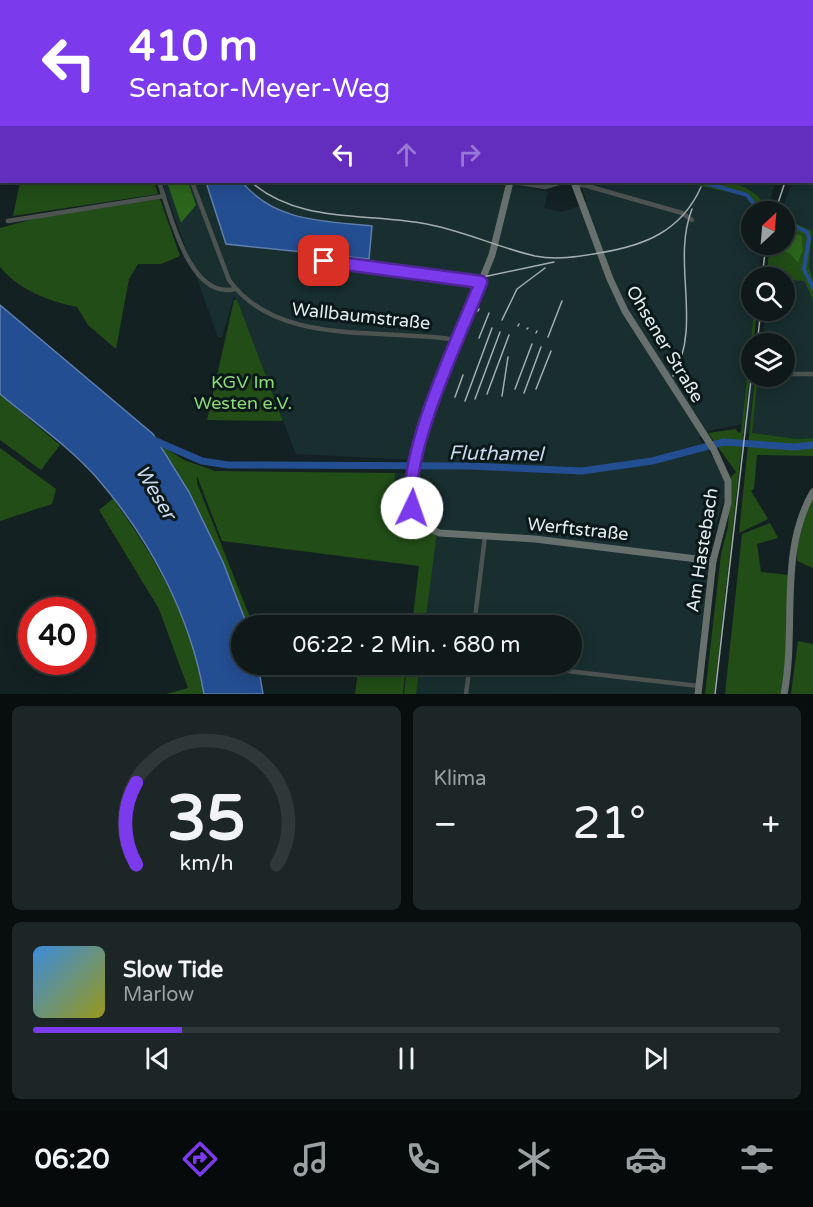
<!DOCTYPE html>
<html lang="de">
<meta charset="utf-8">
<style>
body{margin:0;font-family:"Varela Round",sans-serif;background:#1d2627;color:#f1f3f6;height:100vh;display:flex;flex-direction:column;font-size:22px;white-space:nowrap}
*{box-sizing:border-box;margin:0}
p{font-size:20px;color:#9ba0a2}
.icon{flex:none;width:33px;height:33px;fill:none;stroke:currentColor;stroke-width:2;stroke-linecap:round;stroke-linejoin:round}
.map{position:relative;height:694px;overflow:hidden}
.side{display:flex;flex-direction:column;gap:12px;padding:12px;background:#080e0e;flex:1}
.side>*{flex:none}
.banner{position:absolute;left:0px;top:0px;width:813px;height:183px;box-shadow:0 3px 15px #0003,0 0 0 2px #2f3839;background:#7c3aed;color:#fff;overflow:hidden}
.needle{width:39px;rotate:26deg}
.controls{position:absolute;left:741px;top:201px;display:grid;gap:12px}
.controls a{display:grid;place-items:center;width:54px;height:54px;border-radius:50%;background:#0f191a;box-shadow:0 3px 15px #0003,0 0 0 2px #2f3839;font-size:30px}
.speed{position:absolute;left:18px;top:597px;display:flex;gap:12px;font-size:30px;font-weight:700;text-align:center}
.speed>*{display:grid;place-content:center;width:78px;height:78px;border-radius:50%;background:#0f191a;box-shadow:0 3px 15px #0003,0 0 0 2px #2f3839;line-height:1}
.speed .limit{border:9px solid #d22;background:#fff;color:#111}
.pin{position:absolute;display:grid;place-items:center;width:51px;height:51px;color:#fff;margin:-26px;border-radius:12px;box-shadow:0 3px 9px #0006}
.me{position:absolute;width:66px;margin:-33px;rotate:3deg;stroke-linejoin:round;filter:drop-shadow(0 0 4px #0008)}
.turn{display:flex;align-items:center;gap:21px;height:126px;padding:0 30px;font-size:27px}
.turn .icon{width:78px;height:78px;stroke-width:2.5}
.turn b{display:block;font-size:42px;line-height:51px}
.lanes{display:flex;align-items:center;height:57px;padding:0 30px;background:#0003;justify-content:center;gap:30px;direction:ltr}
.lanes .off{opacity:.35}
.big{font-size:45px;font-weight:600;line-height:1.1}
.side .widget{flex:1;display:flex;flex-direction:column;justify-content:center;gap:9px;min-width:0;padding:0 21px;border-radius:9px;background:#1d2627}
.side .dial{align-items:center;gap:0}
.dial svg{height:156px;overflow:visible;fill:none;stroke:#2f3839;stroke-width:7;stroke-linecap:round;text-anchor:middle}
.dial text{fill:#f1f3f6;stroke:none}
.song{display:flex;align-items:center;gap:18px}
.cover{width:72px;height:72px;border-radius:9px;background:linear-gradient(135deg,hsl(210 70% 55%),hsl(60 70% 35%))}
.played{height:6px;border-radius:3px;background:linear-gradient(90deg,#7c3aed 20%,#2f3839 20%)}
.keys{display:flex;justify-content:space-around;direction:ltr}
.heat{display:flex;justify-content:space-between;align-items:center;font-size:33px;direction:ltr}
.side .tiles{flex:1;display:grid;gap:12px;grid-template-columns:1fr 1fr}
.widget:last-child{grid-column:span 2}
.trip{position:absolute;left:231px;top:615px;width:351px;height:60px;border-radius:30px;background:#0f191a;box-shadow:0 3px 15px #0003,0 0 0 2px #2f3839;font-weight:600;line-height:60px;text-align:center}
.tab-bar{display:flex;height:96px;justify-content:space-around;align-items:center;background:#060a0a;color:#9ba0a2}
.tab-bar .icon{width:42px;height:42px}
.tab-bar .selected{color:#7c3aed}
.tab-bar b{font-size:27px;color:#f1f3f6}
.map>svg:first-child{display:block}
.built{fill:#182e2f}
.green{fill:#224d17}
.forest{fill:#2c651c}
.water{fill:#244e92;stroke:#5e7ead;stroke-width:1.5}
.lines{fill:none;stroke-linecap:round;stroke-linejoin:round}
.canal{stroke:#244e92;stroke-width:4}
.river{stroke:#244e92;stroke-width:7}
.street{stroke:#4d5350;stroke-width:4.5}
.secondary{stroke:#67706c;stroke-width:7}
.rail{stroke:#a4aeaf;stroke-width:1.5}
.route-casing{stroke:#51269a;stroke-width:15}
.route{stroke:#7c3aed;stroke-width:10}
.labels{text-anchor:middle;stroke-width:6;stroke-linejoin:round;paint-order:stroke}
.street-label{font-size:18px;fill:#e4eded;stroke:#0b1819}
.park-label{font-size:18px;fill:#8cda78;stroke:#0b1819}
.water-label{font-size:20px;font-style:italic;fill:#cbd7eb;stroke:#0b1819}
</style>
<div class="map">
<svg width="813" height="694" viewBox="0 0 813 694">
<rect width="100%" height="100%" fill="#142122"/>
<g class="built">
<polygon points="813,141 813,279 809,267 811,247 807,228 785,218 784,212 781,212 792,182 812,182"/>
<polygon points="162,182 505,182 548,192 544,208 562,212 587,203 580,182 682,182 719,189 748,198 756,211 752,212 752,244 762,245 758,277 752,278 752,310 754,311 742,424 708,431 699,438 715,460 725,481 725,495 712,540 694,694 407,694 410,665 572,664 572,626 414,625 423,539 408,521 402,502 394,494 395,473 410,473 413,460 296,454 234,296 222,337 218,337"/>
<polygon points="722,182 775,182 768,211 751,189"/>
<polygon points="785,278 804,281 813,300 813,438 797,439 752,433 758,377 784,376 784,344 762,343 766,311 784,310"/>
<polygon points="751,357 752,376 755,377 748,434 743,433"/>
</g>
<g class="green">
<polygon points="20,182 154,182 158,194 13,216"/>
<path d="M682,182C711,181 755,177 767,211H756L746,196Z"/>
<path d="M160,199L180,256L161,264H138L129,279L116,349L88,325L77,307C51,302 17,289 0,267V228L37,218Z"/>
<polygon points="785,218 812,231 809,267 813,279 813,300 804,281 766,278 770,245 790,254 798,263 803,251 802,236 785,229"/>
<polygon points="234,300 237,300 283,421 207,420"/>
<polygon points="754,311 757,311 714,694 705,694 721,554 728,527 731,477 736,472 708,433 736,429 737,432 741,433"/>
<polygon points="755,377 758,377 752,433 797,439 813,438 813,456 757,455 754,489 751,491 768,519 739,533"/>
<polygon points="0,395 60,445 41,470 0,440"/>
<polygon points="0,448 56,489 52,504 0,521"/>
<polygon points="165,448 184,460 215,471 395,473 394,494 402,502 408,521 423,539 428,528 437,532 425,625 412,625 419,566 222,541 197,476 197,483 253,625 247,625 223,562 189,492 163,449"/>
<path d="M813,498V568L797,561C797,538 803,519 813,498Z"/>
<path d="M113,499C157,560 191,619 204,694H166L188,688L159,609L99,510Z"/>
<polygon points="770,523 778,538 757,544 761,572 789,575 784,694 725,694 742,534"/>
<polygon points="798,641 813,644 813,694 791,694"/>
<polygon points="359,665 406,665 403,694 355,694"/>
<polygon points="407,665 420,665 416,694 404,694"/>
</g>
<g class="forest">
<polygon points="167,182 188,182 196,205 181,223"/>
<polygon points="785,229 802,236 803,251 798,263 790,254 773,248 774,245 784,244"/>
</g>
<g class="water">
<polygon points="0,0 78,0 2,2 0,113"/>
<path d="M206,182H242C275,222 324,221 372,226L369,259L226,244Z"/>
<path d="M0,305L153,434L189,492L223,562L247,625L242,626V664L258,665L263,694H204C190,615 150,539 97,478C71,448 31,420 0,394Z"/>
</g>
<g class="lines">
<g class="canal">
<polyline points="467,0 467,2"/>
<polyline points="702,182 747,195 760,212"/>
<polyline points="784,221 807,232 809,238 804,269 813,288"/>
</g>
<polyline class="river" points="149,438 202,461 228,465 469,466 582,471 652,461 724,442 794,447 813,445"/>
<g class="street">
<polyline points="217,0 217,2"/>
<polyline points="302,0 303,2"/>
<polyline points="650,0 658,2"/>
<polyline points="503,2 503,0"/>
<polyline points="593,2 593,0"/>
<polyline points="672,2 672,0"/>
<polyline points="739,2 739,0"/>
<polyline points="793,2 793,0"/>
<polyline points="812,34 813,34"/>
<polyline points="812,71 813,71"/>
<path d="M159,182C170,212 189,301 235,289"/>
<path d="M192,182L229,280C271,338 353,331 416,336C430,337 445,337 458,341"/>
<polyline points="513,182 545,187 562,182"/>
<polyline points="575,186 584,185 682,213 692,220"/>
<polyline points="8,221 164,196"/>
<polyline points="324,261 481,282"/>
<polyline points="789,374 813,374"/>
<polyline points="474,626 485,536"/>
<polyline points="494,664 498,665"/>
<polyline points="567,671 699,686"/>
<polyline points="466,694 470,664"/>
</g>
<g class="secondary">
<polyline points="439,0 440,2"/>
<polyline points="812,105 813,105"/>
<polyline points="510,182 492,255 424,424 411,502 421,521 427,528 440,533 535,539 713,561"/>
<polyline points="574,182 610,279 625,311 714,450 728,481 728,503 713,561 698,694"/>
<path d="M784,694C797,628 778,552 813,492"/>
</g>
<g class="rail">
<polyline points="163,0 164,2"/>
<polyline points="812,101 813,101"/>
<polyline points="812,126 813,124"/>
<path d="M251,182C298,223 363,213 421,223C460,229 496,247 535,256C556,260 577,257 599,253C643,246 681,232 701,187"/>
<polyline points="775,212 785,182"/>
<polyline points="385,272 469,280 554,262"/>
<polyline points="762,278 766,244"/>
<polyline points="478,311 479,309"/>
<polyline points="502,320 517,289 545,268"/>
<polyline points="518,326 519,324"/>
<polyline points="527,329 528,328"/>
<polyline points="536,333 537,331"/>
<polyline points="548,337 562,301"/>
<polyline points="479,338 489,313"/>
<polyline points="757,344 761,310"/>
<path d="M673,376C703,325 671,262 692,209"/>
<polyline points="515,389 532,344"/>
<polyline points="536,389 551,351"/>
<polyline points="524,393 541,347"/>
<polyline points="487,394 509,335"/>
<polyline points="502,396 508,357"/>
<polyline points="455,397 463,375"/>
<polyline points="475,399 500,332"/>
<polyline points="465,401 492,328"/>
<polyline points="715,694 752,371"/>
</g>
</g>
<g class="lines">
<g class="route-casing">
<path id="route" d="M324,261L481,282C460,336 402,454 412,508"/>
</g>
<use href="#route" class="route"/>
</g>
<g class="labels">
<g class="street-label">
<text transform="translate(361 316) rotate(6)" y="6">Wallbaumstraße</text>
<text transform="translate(665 344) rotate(59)" y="6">Ohsener Straße</text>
<text transform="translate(578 529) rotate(6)" y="6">Werftstraße</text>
<text transform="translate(702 550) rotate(-81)" y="6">Am Hastebach</text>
</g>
<g class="park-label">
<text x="243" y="388">KGV Im<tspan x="243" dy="21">Westen e.V.</tspan></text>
</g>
<g class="water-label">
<text transform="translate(496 453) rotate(1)" y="7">Fluthamel</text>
<text transform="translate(156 492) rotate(59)" y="7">Weser</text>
</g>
</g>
</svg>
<div class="controls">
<a><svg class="needle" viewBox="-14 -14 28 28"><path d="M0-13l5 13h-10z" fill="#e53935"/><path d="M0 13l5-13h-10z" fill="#9ba0a2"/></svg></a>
<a><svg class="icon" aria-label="search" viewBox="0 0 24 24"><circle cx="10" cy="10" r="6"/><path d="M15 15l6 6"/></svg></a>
<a><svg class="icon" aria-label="layers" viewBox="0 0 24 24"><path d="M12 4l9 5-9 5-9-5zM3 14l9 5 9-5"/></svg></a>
</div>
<div class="speed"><div class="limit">40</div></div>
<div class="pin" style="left:324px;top:261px;background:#d93025"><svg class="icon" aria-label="arrive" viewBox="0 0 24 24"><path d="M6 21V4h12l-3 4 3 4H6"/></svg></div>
<svg class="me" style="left:412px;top:508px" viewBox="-20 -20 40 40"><circle r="19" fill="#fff"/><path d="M0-13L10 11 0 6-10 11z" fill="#7c3aed"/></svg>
<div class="trip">06:22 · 2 Min. · 680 m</div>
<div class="banner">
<div class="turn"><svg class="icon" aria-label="left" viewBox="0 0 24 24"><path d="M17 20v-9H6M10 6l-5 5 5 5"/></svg><div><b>410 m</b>Senator-Meyer-Weg</div></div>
<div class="lanes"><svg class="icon" aria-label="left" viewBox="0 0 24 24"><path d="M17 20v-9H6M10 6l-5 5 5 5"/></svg><svg class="icon off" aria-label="ahead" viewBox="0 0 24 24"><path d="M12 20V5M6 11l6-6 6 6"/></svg><svg class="icon off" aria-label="right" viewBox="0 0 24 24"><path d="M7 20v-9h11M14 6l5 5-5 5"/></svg></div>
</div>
</div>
<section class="side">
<div class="tiles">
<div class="widget dial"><svg viewBox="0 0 100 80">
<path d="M14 69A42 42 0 1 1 86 69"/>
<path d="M14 69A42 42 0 0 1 14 27" stroke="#7c3aed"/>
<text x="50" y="56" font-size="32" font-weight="700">35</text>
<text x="50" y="72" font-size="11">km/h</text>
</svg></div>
<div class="widget"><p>Klima</p>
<div class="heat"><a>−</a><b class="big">21°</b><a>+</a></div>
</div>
<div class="widget">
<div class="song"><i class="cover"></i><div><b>Slow Tide</b><p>Marlow</p></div></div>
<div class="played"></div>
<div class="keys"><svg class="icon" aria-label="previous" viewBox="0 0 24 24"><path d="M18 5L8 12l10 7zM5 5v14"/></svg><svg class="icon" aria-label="pause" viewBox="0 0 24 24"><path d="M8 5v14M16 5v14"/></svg><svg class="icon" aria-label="next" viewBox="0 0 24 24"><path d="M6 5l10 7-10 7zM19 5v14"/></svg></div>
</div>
</div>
</section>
<nav class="tab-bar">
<b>06:20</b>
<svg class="icon selected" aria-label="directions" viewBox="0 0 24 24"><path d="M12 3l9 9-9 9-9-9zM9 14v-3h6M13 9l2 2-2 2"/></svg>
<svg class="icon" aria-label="music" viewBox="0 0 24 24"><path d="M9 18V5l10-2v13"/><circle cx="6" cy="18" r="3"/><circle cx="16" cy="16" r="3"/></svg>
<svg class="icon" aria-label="phone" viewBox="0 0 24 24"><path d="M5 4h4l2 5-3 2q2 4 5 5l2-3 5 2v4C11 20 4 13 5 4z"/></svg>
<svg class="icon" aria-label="climate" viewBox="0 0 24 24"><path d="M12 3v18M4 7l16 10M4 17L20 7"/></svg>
<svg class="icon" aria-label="car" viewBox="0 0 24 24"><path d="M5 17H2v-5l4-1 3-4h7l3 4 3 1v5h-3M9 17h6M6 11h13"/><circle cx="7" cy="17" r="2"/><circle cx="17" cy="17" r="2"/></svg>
<svg class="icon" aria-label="filters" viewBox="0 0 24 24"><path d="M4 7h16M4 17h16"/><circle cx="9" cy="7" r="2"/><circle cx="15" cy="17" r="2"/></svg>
</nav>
